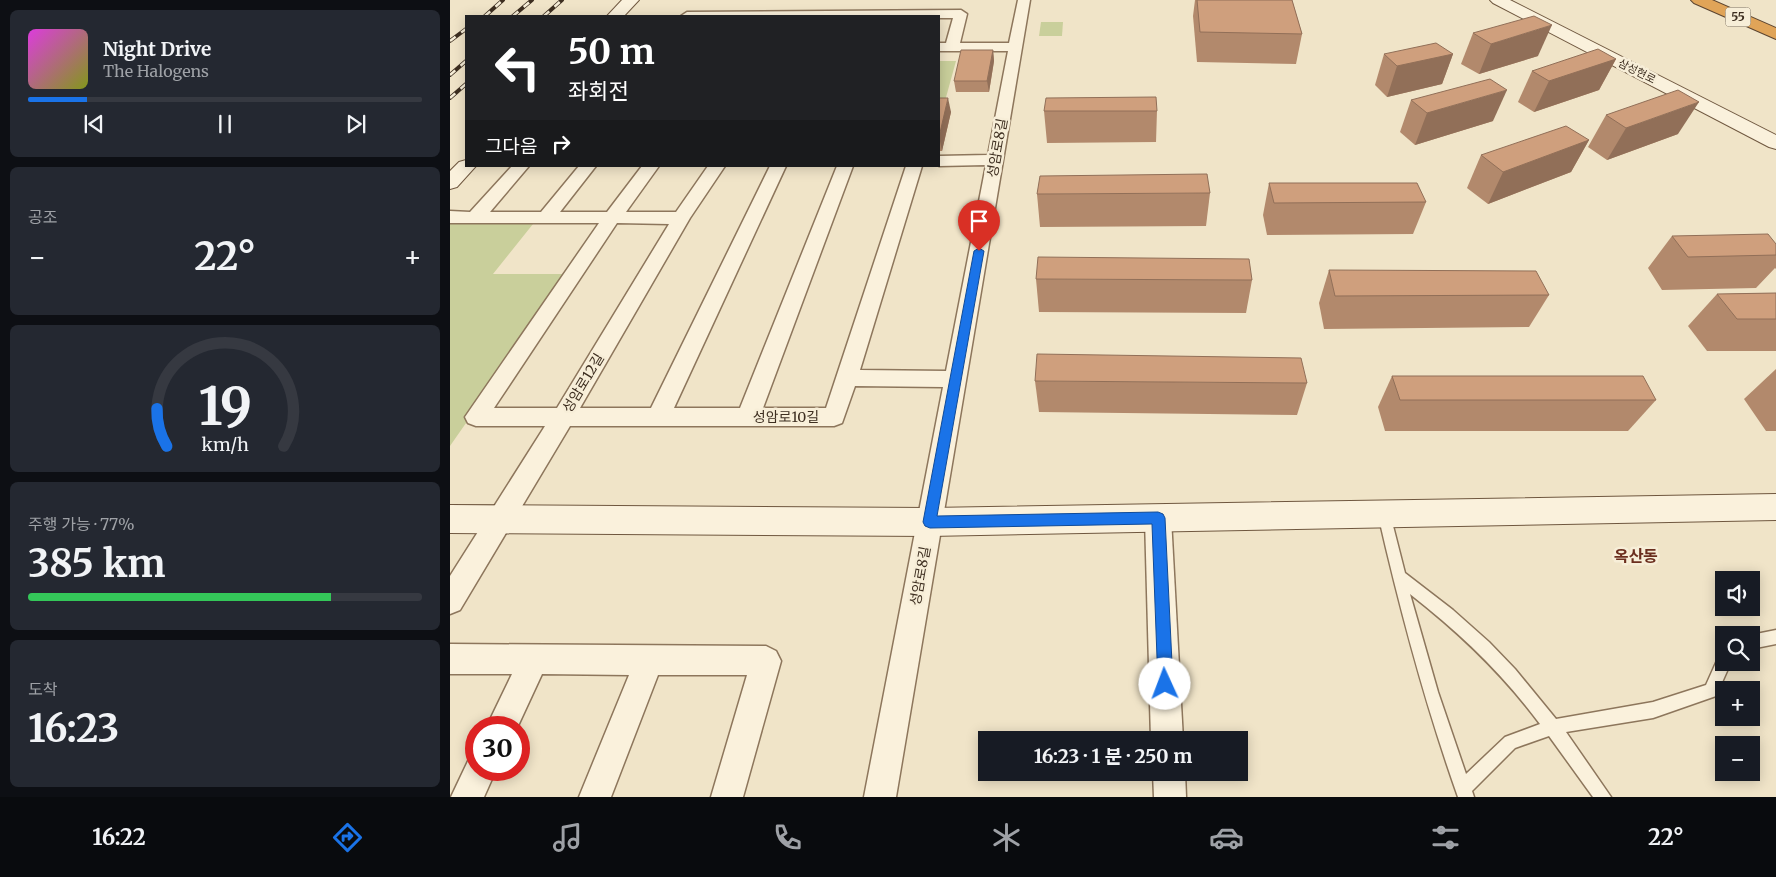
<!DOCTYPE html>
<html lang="ko">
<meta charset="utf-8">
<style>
body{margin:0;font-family:Merriweather,"Noto Sans KR",serif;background:#242831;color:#f1f3f6;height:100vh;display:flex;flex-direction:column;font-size:19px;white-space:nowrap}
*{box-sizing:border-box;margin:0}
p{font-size:16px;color:#9ea1a6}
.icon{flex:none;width:28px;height:28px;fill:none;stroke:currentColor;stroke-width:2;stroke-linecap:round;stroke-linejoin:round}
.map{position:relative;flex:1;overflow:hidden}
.drawer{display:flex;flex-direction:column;gap:10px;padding:10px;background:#0d0f14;width:450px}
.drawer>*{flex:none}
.hud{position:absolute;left:15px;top:15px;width:475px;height:152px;border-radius:0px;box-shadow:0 2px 12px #0003;background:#202124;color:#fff;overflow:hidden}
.controls{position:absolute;left:1265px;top:571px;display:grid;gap:10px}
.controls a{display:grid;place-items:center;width:45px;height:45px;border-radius:0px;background:#171b24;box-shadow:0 2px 12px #0003;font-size:25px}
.speed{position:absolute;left:15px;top:716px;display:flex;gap:10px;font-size:25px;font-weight:700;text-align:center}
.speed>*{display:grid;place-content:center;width:65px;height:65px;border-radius:50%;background:#171b24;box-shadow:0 2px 12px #0003;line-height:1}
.speed .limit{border:8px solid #d22;background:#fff;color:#111}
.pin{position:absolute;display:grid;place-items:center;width:42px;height:42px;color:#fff;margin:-51px -21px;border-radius:50% 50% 50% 0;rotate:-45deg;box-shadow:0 0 5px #0007}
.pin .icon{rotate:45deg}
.me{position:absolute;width:55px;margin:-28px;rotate:358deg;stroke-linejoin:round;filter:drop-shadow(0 0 4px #0008)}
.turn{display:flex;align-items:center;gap:18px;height:105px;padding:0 20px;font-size:22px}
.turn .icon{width:65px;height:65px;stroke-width:2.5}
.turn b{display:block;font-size:35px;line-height:42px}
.then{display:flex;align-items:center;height:48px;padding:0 20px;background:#0003;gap:10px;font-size:19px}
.big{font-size:38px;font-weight:700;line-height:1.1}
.drawer .tile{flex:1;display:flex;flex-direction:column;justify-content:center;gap:8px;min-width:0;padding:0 18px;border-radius:8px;background:#242831}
.drawer .dial{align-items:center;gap:0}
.dial svg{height:130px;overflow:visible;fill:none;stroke:#363941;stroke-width:7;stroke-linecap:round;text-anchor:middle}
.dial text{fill:#f1f3f6;stroke:none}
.song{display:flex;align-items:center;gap:15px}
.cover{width:60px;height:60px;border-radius:8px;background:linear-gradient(135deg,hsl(300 70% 55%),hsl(70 70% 35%))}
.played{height:5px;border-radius:2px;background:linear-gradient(90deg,#1a73e8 15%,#363941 15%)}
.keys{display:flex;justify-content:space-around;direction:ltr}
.heat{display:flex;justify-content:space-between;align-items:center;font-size:28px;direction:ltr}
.charge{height:8px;border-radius:4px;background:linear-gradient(90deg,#34c759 77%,#363941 0)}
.trip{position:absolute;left:528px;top:731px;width:270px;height:50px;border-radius:0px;background:#171b24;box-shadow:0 2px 12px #0003;font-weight:700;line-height:50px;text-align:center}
.tabs{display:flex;height:80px;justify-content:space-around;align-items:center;background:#090b0e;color:#9ea1a6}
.tabs .icon{width:35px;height:35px}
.tabs .active{color:#1a73e8}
.tabs b{font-size:22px;color:#f1f3f6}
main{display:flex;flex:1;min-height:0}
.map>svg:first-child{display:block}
.green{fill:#c9cf9b}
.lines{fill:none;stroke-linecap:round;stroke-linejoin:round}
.lane-casing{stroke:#8d765c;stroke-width:3}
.street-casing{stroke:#8d765c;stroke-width:3}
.secondary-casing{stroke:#6f573f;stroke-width:2}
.highway-casing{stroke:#5b4430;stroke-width:2}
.lane{fill:#faf1dc;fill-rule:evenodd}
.street{fill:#faf1dc;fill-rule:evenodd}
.secondary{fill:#faf1dc;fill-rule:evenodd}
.highway{fill:#e0a458;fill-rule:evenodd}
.rail-casing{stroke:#3d2e20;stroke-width:4}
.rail{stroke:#f7eed8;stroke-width:2.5;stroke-dasharray:7;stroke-linecap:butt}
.wall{fill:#b2896c}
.shaded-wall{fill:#916f58}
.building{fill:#cf9f7d;stroke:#916f58}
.route{fill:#1a73e8;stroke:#114b97}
.labels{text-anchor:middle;stroke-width:5;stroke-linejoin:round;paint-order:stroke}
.far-street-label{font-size:11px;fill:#3d2e20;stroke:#f7eed8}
.shield{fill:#f7eed8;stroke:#756857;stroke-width:1}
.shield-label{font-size:12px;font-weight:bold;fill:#3d2e20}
.street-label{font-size:14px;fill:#3d2e20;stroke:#f7eed8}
.quarter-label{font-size:16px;font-weight:bold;fill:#6b2e1e;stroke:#f7eed8}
</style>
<main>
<section class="drawer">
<div class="tile">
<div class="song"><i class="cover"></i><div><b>Night Drive</b><p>The Halogens</p></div></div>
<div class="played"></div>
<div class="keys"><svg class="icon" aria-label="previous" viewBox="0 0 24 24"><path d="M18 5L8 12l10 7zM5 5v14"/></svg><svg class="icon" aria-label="pause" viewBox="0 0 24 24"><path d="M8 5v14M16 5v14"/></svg><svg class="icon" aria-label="next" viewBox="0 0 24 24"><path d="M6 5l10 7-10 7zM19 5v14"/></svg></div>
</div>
<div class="tile"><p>공조</p>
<div class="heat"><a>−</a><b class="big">22°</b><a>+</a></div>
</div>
<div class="tile dial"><svg viewBox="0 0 100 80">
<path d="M14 69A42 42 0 1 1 86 69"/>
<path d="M14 69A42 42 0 0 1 8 46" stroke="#1a73e8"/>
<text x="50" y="56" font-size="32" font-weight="700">19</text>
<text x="50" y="72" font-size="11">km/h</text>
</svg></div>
<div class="tile"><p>주행 가능 · 77%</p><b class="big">385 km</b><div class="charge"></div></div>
<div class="tile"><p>도착</p><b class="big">16:23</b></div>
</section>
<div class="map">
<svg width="1326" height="797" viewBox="0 0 1326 797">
<rect width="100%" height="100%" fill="#f0e4c8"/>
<g class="green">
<polygon points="591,22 613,22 612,36 589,36"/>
<polygon points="489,61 506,61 495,101 489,101"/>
<polygon points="0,224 83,224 43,274 120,274 0,446"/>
</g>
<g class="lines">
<g class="lane-casing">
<g id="lane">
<path d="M934,508L938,510L940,514L955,573L1003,610L1039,642L1065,669L1106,719L1203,702L1256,685L1269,656L1274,654V662H1281L1266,696L1203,718L1116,732L1161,797H1143L1099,736L1065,748L1022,791L1024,797H1008C975,704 950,610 928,514L930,510ZM960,594C1010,633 1052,673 1090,724L1055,737L1016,774L988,692Z"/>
<polygon points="1326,630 1326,644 1301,649 1301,635"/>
</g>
</g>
<g class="street-casing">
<g id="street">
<path d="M568,0H580L446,797H414L493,387L405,386L392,423L384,426H120L10,610L0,614V576L95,426H26L18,423L15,417L149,223H0V211L20,212L62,166H79L40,212H91L129,166H146L110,212H157L192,166H209L176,212H226L258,166H275L240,218L130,408H201L320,166H336L224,408H290L387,166H403L313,408H376L456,166H472L410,370L496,371L536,165L489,166V156L538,155L558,51H489V43H496L503,18H489V16H231L237,12L511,10L517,14L510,43H559ZM167,223L219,224L107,408H44Z"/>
<polygon points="708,507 717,510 721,518 733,740 701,740 695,518 699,510"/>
<polygon points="0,644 316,646 326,651 331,661 293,797 261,797 297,675 208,675 161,797 129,797 179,675 92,674 67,728 36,728 62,674 0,674"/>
<polygon points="26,756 26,770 46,770 34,797 1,797 19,759"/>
<polygon points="703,772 735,772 736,797 704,797"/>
</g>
</g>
<g class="secondary-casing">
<g id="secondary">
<polygon points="172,0 189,0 174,16 157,16"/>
<polygon points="1040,0 1060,0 1326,135 1326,149 1319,147 1043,3"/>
<polygon points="16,160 16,166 26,166 7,187 0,189 0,171 9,162"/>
<polygon points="1326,494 1326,520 480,536 0,533 0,505 480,508"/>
</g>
</g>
<g class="highway-casing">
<polygon id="highway" points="1241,0 1262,0 1326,28 1326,39 1244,3"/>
</g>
<use href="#lane" class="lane"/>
<use href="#street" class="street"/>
<use href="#secondary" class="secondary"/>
<use href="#highway" class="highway"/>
<g class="rail-casing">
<g id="rail">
<polyline points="35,16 53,0"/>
<polyline points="63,16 82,0"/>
<polyline points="94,16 112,0"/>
<polyline points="0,41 16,29"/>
<polyline points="0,75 16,61"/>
<polyline points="0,98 16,84"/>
</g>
</g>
<use href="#rail" class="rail"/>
</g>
<g class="wall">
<polygon points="745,0 842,0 852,34 846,64 747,62 743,16"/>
<polygon points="1023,33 1088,56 1029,74 1011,64"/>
<polygon points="543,50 544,61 539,92 506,92 504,81"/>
<polygon points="934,54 1003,54 992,84 937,97 925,85"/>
<polygon points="1166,59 1149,90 1084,112 1068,102 1082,71"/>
<polygon points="489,98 501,112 492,151 489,151"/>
<polygon points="961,100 1043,121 965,145 950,132"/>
<polygon points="594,111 707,111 706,142 597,143"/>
<polygon points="1156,115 1228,134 1157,160 1138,147"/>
<polygon points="1139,140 1121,172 1038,204 1017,188 1031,155"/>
<polygon points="819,183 976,202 963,234 817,235 813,215"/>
<polygon points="760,193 756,226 590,227 587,194"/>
<polygon points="1222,236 1326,244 1326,269 1325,268 1306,288 1212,290 1198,268"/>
<polygon points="879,270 1099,295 1079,327 874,329 869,303"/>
<polygon points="586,279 802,280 796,313 589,312"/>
<polygon points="1326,293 1326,351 1257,351 1238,326 1267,294"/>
<polygon points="1326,369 1326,431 1316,431 1294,399"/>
<polygon points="942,376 1206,400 1178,431 935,431 928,407"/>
<polygon points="585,381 857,383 847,415 589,412"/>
</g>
<g class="shaded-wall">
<polygon points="1102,25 1088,56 1029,74 1041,44"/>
<polygon points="543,50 544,61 539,92 537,81"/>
<polygon points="1003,54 992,84 937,97 947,66"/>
<polygon points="1166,59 1149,90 1084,112 1099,81"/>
<polygon points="1057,90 1043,121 965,145 977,113"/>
<polygon points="498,98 501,112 492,151 489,137"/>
<polygon points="1249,102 1228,134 1157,160 1176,128"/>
<polygon points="1139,140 1121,172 1038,204 1053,172"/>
</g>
<g class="building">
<polygon points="747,0 842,0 852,34 750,32"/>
<polygon points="1084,16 1102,25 1041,44 1023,33"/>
<polygon points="986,43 1003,54 947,66 934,54"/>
<polygon points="1148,49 1166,59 1099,81 1082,71"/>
<polygon points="511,50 543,50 537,81 504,81"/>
<polygon points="1040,79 1057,90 977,113 961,100"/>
<polygon points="1228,90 1249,102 1176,128 1156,115"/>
<polygon points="706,97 707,111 594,111 596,98"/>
<polygon points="489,98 498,98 489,137"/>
<polygon points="1116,126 1139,140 1053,172 1031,155"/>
<polygon points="757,174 760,193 587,194 590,176"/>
<polygon points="819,183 967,183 976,202 824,203"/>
<polygon points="1318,234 1326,244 1326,255 1238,257 1222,236"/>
<polygon points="588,257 799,259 802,280 586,279"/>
<polygon points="879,270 1086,271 1099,295 885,296"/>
<polygon points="1326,293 1326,319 1287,319 1267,294"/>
<polygon points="587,354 851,358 857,383 585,381"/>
<polygon points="942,376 1193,376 1206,400 950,400"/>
</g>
<polygon class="route" points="529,248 534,251 487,516 708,512 713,514 715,518 723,684 721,690 715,692 710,690 708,684 702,524 480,528 475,526 473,522 524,251"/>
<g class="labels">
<g class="far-street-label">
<text transform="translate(1187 71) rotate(27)" y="4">삼성현로</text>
</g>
<rect class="shield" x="1275.5" y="7.5" width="25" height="19" rx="4"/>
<g class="shield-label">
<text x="1288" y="21">55</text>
</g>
<g class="street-label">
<text transform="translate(547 148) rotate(-80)" y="5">성암로8길</text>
<text transform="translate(133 383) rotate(-59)" y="5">성암로12길</text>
<text x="336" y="422">성암로10길</text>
<text transform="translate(470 576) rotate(-80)" y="5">성암로8길</text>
</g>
<g class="quarter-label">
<text x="1186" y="562">옥산동</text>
</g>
</g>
</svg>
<div class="controls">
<a><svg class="icon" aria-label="sound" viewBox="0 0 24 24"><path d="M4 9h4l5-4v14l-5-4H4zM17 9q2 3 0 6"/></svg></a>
<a><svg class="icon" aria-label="search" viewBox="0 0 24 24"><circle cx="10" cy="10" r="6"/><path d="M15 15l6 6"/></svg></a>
<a>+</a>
<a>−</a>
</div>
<div class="speed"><div class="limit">30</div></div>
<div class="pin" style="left:529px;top:251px;background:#d93025"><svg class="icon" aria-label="arrive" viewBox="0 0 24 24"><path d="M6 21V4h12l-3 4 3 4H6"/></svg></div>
<svg class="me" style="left:715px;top:684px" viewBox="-20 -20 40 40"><circle r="19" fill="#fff"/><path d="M0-13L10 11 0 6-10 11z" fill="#1a73e8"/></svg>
<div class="trip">16:23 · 1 분 · 250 m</div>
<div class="hud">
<div class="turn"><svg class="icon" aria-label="left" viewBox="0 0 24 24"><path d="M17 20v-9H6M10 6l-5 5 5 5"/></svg><div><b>50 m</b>좌회전</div></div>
<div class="then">그다음<svg class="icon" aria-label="right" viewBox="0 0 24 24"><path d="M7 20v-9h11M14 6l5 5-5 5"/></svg></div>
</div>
</div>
</main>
<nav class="tabs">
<b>16:22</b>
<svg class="icon active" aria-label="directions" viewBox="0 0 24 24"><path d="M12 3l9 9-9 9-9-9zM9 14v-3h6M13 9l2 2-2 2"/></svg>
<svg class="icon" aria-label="music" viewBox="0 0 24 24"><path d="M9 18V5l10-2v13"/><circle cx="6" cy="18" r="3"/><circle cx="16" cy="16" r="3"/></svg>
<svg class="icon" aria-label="phone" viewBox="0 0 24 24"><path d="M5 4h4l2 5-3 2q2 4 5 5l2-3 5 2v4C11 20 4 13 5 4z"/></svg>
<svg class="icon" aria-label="climate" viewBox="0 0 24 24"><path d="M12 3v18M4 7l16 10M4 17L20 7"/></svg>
<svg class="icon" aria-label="car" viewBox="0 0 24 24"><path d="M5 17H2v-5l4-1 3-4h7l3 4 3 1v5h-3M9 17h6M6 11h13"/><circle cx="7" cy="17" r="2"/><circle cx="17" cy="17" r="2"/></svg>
<svg class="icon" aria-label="filters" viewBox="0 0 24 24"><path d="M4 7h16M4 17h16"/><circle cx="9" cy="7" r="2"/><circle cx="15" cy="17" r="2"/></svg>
<b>22°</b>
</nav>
